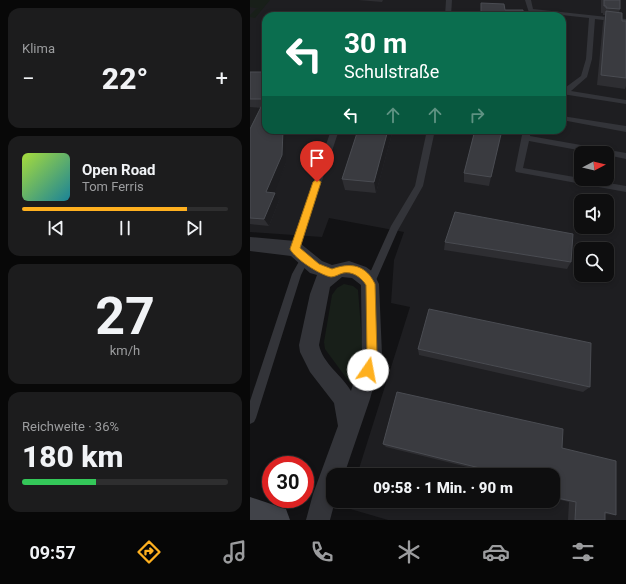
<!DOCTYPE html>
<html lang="de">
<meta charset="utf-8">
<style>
body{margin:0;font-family:Roboto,sans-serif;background:#1c1c1d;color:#f1f3f6;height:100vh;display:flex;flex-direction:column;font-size:15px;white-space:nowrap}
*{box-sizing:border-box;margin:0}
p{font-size:13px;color:#9b9c9e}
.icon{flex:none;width:22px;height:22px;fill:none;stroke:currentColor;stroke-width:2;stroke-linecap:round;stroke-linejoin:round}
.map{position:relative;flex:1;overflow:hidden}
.details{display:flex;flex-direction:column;gap:8px;padding:8px;background:#080808;width:250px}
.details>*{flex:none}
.guide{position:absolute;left:12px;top:12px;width:304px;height:122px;border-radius:12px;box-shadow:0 2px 6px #0003,0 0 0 1px #2e2e2f;background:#0b6e4f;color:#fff;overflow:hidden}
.needle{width:26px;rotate:83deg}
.fabs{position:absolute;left:324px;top:146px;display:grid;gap:8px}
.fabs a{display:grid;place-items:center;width:40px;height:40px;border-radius:8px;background:#0e0e0f;box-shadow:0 2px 6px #0003,0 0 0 1px #2e2e2f;font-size:20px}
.speed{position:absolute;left:12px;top:456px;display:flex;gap:8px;font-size:20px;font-weight:700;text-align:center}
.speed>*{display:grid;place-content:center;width:52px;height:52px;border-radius:50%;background:#0e0e0f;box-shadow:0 2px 6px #0003,0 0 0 1px #2e2e2f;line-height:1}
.speed .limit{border:6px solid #d22;background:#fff;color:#111}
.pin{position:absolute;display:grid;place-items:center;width:34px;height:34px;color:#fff;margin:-41px -17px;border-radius:50% 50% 50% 0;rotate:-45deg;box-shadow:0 0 4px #0007}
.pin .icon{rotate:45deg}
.me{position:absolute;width:44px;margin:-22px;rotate:12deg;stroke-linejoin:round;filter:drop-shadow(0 0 3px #0008)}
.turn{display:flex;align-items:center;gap:14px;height:84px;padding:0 16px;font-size:18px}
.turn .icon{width:52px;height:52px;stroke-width:2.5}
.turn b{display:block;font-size:28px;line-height:34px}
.lanes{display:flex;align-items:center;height:38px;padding:0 16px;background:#0003;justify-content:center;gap:20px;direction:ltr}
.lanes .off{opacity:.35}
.big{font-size:30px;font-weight:800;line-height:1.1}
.details .card{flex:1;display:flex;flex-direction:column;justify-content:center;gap:6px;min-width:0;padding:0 14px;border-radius:12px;background:#1c1c1d}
.details .dial{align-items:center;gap:0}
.dial b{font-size:52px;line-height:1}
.song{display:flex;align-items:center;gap:12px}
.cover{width:48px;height:48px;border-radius:6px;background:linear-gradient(135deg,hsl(80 70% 55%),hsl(190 70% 35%))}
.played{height:4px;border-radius:2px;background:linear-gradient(90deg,#feb01f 80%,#2e2e2f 80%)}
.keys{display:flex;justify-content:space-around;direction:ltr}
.heat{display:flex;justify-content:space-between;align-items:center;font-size:22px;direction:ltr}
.charge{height:6px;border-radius:3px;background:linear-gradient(90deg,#34c759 36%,#2e2e2f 0)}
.trip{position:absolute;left:76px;top:468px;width:234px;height:40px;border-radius:12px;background:#0e0e0f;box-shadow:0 2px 6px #0003,0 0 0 1px #2e2e2f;font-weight:800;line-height:40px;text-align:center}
.dock{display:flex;height:64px;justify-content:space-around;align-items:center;background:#060606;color:#9b9c9e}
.dock .icon{width:28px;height:28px}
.dock .selected{color:#feb01f}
.dock b{font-size:18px;color:#f1f3f6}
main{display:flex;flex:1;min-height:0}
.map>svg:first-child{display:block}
.built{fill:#1e1e21;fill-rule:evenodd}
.green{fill:#181f19}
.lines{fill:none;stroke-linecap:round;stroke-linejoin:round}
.service{fill:#333439;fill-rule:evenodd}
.minor{fill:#333439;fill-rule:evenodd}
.secondary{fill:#414349;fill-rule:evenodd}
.wall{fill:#2e2e32}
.shaded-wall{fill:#1d1d20}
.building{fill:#3a3b40;stroke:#4a4c52}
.route{fill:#feb01f;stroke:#a57214}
</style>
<main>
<section class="details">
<div class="card"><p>Klima</p>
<div class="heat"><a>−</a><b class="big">22°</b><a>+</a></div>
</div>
<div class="card">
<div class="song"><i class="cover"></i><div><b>Open Road</b><p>Tom Ferris</p></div></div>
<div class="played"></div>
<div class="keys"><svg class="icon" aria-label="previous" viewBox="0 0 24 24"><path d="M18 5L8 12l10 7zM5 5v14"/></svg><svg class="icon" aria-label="pause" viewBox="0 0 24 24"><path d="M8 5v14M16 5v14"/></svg><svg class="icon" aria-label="next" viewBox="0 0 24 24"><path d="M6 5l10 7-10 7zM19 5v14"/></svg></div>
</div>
<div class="card dial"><b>27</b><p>km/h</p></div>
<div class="card"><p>Reichweite · 36%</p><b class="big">180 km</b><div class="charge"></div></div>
</section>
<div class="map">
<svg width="376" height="520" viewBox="0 0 376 520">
<rect width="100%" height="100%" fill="#121214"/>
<path class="built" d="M0,0H376V520H138L97,508L99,501H303V475H107L160,307L141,303L144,260L154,232L79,218L72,237L0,232ZM16,16H312V130H16ZM331,153H357V179H331ZM331,201H357V227H331ZM331,249H357V275H331Z"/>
<g class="green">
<polygon points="0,0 20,0 5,18 0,17 0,15 6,9 10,9 0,7"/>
<polygon points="94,284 103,286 108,290 113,354 104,380 100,383 75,349 74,342 82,295 87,288"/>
</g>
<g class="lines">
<g class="service">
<polygon points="196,0 202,0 201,16 195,16"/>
<polygon points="275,0 281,0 283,9 376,19 376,23 345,19 342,59 337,77 321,91 376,100 376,104 312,94 312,90 331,76 336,59 339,18 284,12 284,16 280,16"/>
<polygon points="312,116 376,126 376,132 312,120"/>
<polygon points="81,130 89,130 49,249 48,252 42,252 41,249"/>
<polygon points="177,130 185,130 173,186 148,230 123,287 120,288 117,287 115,284 141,226 165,186"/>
<polygon points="273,130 281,130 280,136 376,153 376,159 357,155 357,153 344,153 279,141 273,168 376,186 376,192 266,172 265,170"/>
<polygon points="55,255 58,256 59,259 51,275 6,418 4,422 0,424 0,401 42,274 52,256"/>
</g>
<path class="minor" d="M0,237L45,241L51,244L72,261L82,265L99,261L116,267L123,272L129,284L132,355L120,399L94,475H83V501H85L80,520H56L63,494L88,426L84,403L60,372L50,352L49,345L60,294L67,275L60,273L41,256L0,251ZM92,277L102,278L111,285L112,355L101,391C92,375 73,364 69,345L80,287Z"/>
<polygon class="secondary" points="0,497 36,509 40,520 0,520"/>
</g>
<g class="wall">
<polygon points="108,0 133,0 132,2"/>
<polygon points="351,0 370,0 370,9 369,13 372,21 376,21 376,86 375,89 347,85 353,22 355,15 353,15 353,13 351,13"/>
<polygon points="0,72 16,72 16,130 35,130 36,134 36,163 23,193 29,201 19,226 0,224 0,129 11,108 0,107"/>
<polygon points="143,130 126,193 95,190 92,179"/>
<polygon points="225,130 253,130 239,186 214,182 214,173"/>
<polygon points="195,242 321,262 317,269 194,250"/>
<polygon points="168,349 340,387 333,392 169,355"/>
<polygon points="133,444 312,448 366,515 355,514 355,520 318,520 319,502 303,498 303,475 250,475 136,447"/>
</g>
<g class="shaded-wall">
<polygon points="32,130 35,130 36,134 36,163 21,200 16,192"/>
<polygon points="138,130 143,130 126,193 124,182"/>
<polygon points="252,130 253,130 239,186 241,177"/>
<polygon points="25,193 29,201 19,226 14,219"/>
</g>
<g class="building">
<polygon points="354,0 370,0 370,9 356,8 356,6 354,6"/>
<polygon points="231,3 254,4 255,10 273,10 273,16 231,16"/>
<polygon points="356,11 372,13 372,21 376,21 376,78 351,75"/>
<polygon points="0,72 16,72 16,130 33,130 32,155 16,192 25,193 14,219 0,218 0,129 15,99 0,99"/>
<polygon points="108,130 138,130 124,182 92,179"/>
<polygon points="225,130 252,130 241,177 214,173"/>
<polygon points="205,212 323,234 321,262 195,242"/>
<polygon points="179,309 341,343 340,387 168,349"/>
<polygon points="147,392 313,429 312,448 366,461 366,515 355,512 355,520 325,520 326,502 307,498 308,487 303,486 303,475 258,475 133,444"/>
</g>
<path class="route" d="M67,179L71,182L50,248L69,264L82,269C101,262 116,265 125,284L127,355L121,373L118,375L114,373L112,370L117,355L116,285C111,277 102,271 93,273C89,274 85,277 81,277C70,275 45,259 40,249L63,182Z"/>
</svg>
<div class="fabs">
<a><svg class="needle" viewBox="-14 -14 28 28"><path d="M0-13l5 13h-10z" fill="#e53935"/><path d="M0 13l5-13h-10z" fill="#9b9c9e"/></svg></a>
<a><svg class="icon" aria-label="sound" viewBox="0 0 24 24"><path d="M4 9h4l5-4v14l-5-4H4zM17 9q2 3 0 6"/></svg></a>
<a><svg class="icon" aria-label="search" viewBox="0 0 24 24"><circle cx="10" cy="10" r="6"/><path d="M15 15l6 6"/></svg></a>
</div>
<div class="speed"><div class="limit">30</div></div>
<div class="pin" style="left:67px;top:182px;background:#d93025"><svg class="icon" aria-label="arrive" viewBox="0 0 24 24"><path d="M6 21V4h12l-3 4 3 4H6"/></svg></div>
<svg class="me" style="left:118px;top:370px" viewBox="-20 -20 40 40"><circle r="19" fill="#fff"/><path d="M0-13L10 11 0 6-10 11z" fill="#feb01f"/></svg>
<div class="trip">09:58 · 1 Min. · 90 m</div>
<div class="guide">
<div class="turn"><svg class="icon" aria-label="left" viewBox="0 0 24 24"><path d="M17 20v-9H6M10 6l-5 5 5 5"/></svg><div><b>30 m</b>Schulstraße</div></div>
<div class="lanes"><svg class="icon" aria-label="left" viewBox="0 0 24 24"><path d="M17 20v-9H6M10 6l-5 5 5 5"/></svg><svg class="icon off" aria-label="ahead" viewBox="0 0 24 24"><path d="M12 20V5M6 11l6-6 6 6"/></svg><svg class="icon off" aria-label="ahead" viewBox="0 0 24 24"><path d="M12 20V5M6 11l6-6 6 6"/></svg><svg class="icon off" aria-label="right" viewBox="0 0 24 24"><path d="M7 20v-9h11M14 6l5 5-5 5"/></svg></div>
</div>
</div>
</main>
<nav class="dock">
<b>09:57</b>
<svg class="icon selected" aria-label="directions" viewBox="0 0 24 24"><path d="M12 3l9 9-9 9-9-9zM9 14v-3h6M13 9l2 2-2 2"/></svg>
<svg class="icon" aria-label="music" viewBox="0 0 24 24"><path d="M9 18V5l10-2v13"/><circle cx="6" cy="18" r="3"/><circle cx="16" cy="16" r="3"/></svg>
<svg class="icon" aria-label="phone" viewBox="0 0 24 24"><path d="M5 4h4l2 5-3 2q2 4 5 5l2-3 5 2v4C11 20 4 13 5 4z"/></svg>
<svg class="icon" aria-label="climate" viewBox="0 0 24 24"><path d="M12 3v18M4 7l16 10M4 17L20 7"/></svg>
<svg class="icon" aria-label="car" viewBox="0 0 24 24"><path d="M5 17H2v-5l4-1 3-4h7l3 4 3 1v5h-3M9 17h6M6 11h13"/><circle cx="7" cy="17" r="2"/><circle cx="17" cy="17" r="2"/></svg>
<svg class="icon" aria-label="filters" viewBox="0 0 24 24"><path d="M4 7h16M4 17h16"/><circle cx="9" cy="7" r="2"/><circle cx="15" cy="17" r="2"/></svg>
</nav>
